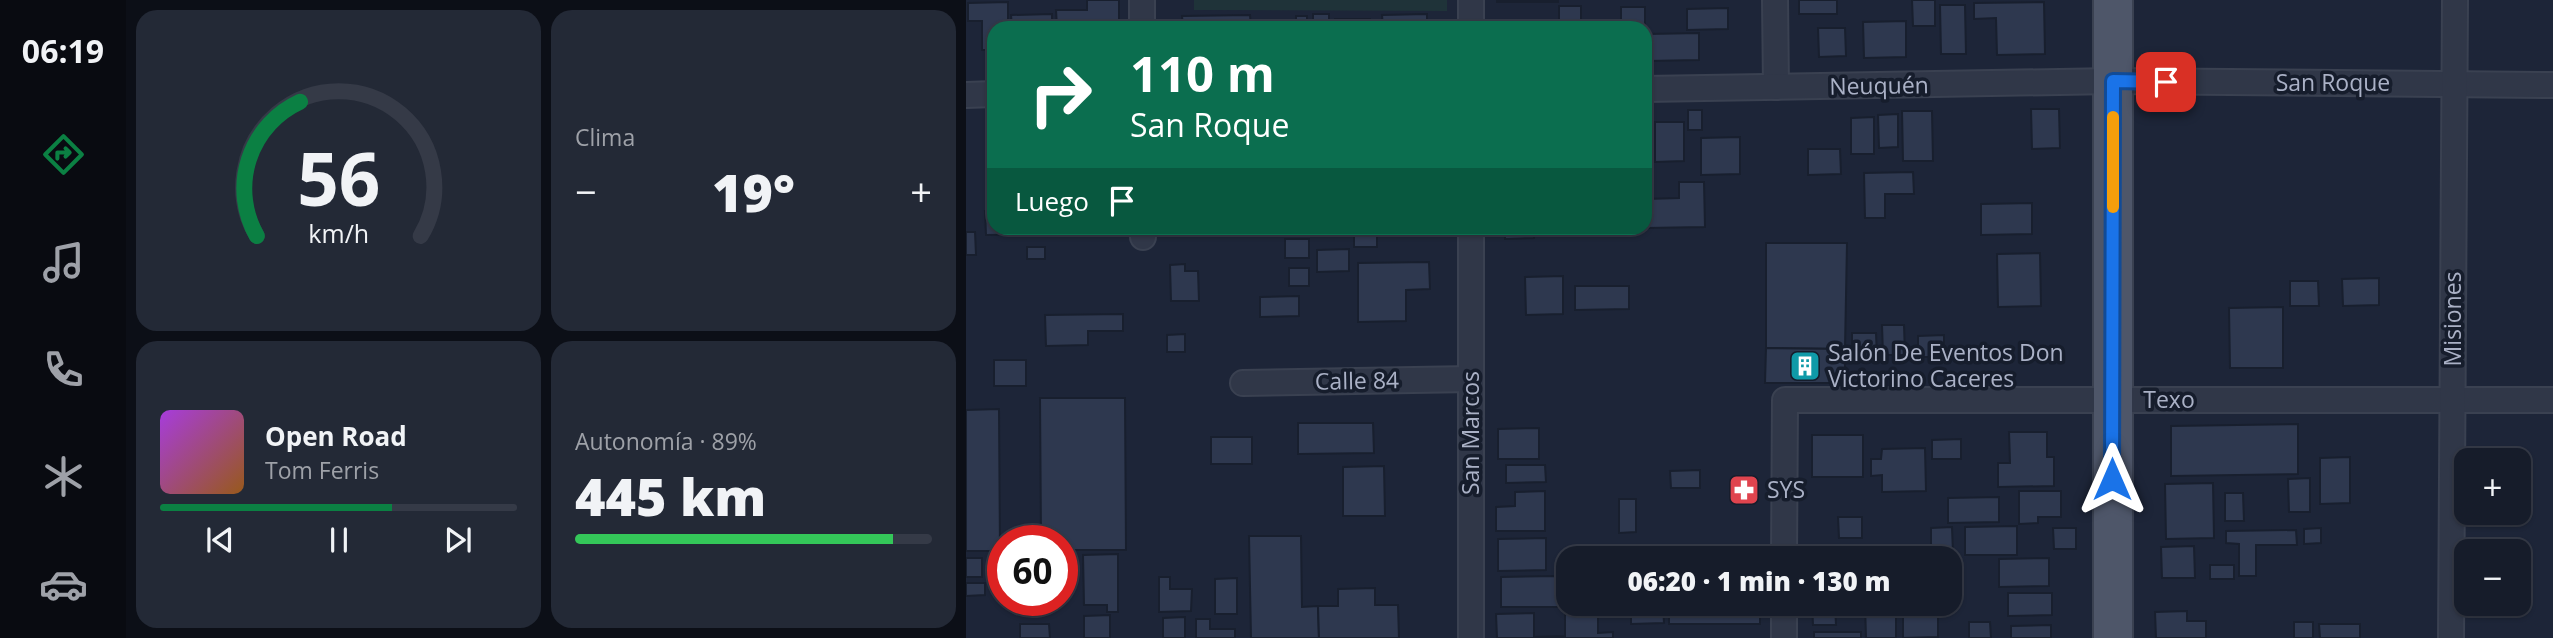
<!DOCTYPE html>
<html lang="es">
<meta charset="utf-8">
<style>
body{margin:0;font-family:"Open Sans",sans-serif;background:#232936;color:#f1f3f6;height:100vh;display:flex;flex-direction:column;font-size:26px;white-space:nowrap}
*{box-sizing:border-box;margin:0}
p{font-size:23px;color:#9ea1a8}
.icon{flex:none;width:38px;height:38px;fill:none;stroke:currentColor;stroke-width:2;stroke-linecap:round;stroke-linejoin:round}
.map{position:relative;flex:1;overflow:hidden}
.drawer{display:flex;flex-direction:column;gap:10px;padding:10px;background:#0c0f17;width:840px}
.drawer>*{flex:none}
.banner{position:absolute;left:21px;top:21px;width:665px;height:214px;border-radius:21px;box-shadow:0 2px 5px #0004,0 0 0 2px #353a47;background:#0b6e4f;color:#fff;overflow:hidden}
.tools{position:absolute;left:1488px;top:448px;display:grid;gap:14px}
.tools a{display:grid;place-items:center;width:77px;height:77px;border-radius:14px;background:#161c2a;box-shadow:0 2px 5px #0004,0 0 0 2px #353a47;font-size:35px}
.speed{position:absolute;left:21px;top:525px;display:flex;gap:14px;font-size:35px;font-weight:700;text-align:center}
.speed>*{display:grid;place-content:center;width:91px;height:91px;border-radius:50%;background:#161c2a;box-shadow:0 2px 5px #0004,0 0 0 2px #353a47;line-height:1}
.speed .limit{border:10px solid #d22;background:#fff;color:#111}
.pin{position:absolute;display:grid;place-items:center;width:60px;height:60px;color:#fff;margin:-30px;border-radius:14px;box-shadow:0 4px 10px #0006}
.me{position:absolute;width:77px;margin:-38px;rotate:0deg;stroke-linejoin:round;filter:drop-shadow(0 0 5px #0008)}
.turn{display:flex;align-items:center;gap:24px;height:147px;padding:0 28px;font-size:32px}
.turn .icon{width:91px;height:91px;stroke-width:2.5}
.turn b{display:block;font-size:49px;line-height:60px}
.then{display:flex;align-items:center;height:66px;padding:0 28px;background:#0003;gap:14px;font-size:26px}
.big{font-size:52px;font-weight:800;line-height:1.1}
.drawer .card{flex:1;display:flex;flex-direction:column;justify-content:center;gap:10px;min-width:0;padding:0 24px;border-radius:21px;background:#232936}
.drawer .dial{align-items:center;gap:0}
.dial svg{height:182px;overflow:visible;fill:none;stroke:#353a47;stroke-width:7;stroke-linecap:round;text-anchor:middle}
.dial text{fill:#f1f3f6;stroke:none}
.song{display:flex;align-items:center;gap:21px}
.cover{width:84px;height:84px;border-radius:10px;background:linear-gradient(135deg,hsl(280 70% 55%),hsl(30 70% 35%))}
.played{height:7px;border-radius:4px;background:linear-gradient(90deg,#0b8043 65%,#353a47 65%)}
.keys{display:flex;justify-content:space-around;direction:ltr}
.heat{display:flex;justify-content:space-between;align-items:center;font-size:38px;direction:ltr}
.charge{height:10px;border-radius:5px;background:linear-gradient(90deg,#34c759 89%,#353a47 0)}
.drawer .tiles{flex:1;display:grid;gap:10px;grid-template-columns:repeat(2,1fr)}
.trip{position:absolute;left:590px;top:546px;width:406px;height:70px;border-radius:21px;background:#161c2a;box-shadow:0 2px 5px #0004,0 0 0 2px #353a47;font-weight:800;line-height:70px;text-align:center}
main{display:flex;flex:1;min-height:0}
.tabs{display:flex;flex-direction:column;width:126px;justify-content:space-around;align-items:center;background:#090b11;color:#9ea1a8}
.tabs .icon{width:49px;height:49px}
.tabs .selected{color:#0b8043}
.tabs b{font-size:32px;color:#f1f3f6}
.map>svg:first-child{display:block}
.green{fill:#1f3339}
.building{fill:#2e384f;stroke:#181f2e;stroke-width:2}
.lines{fill:none;stroke-linecap:round;stroke-linejoin:round}
.street-casing{stroke:#3a4151;stroke-width:28}
.primary-casing{stroke:#3a4151;stroke-width:42}
.street{stroke:#303748;stroke-width:24}
.primary{stroke:#4e5669;stroke-width:38}
.route-casing{stroke:#114b97;stroke-width:18}
.route{stroke:#1a73e8;stroke-width:12}
.slow{stroke:#f59e0b;stroke-width:12}
.labels{text-anchor:middle;stroke-width:7;stroke-linejoin:round;paint-order:stroke}
.street-label{font-size:23px;fill:#aab1c6;stroke:#161d2c}
.poi-label{font-size:23px;fill:#aab1c6;stroke:#161d2c;text-anchor:start}
</style>
<main>
<nav class="tabs">
<b>06:19</b>
<svg class="icon selected" aria-label="directions" viewBox="0 0 24 24"><path d="M12 3l9 9-9 9-9-9zM9 14v-3h6M13 9l2 2-2 2"/></svg>
<svg class="icon" aria-label="music" viewBox="0 0 24 24"><path d="M9 18V5l10-2v13"/><circle cx="6" cy="18" r="3"/><circle cx="16" cy="16" r="3"/></svg>
<svg class="icon" aria-label="phone" viewBox="0 0 24 24"><path d="M5 4h4l2 5-3 2q2 4 5 5l2-3 5 2v4C11 20 4 13 5 4z"/></svg>
<svg class="icon" aria-label="climate" viewBox="0 0 24 24"><path d="M12 3v18M4 7l16 10M4 17L20 7"/></svg>
<svg class="icon" aria-label="car" viewBox="0 0 24 24"><path d="M5 17H2v-5l4-1 3-4h7l3 4 3 1v5h-3M9 17h6M6 11h13"/><circle cx="7" cy="17" r="2"/><circle cx="17" cy="17" r="2"/></svg>
</nav>
<section class="drawer">
<div class="tiles">
<div class="card dial"><svg viewBox="0 0 100 80">
<path d="M14 69A42 42 0 1 1 86 69"/>
<path d="M14 69A42 42 0 0 1 33 10" stroke="#0b8043"/>
<text x="50" y="56" font-size="32" font-weight="700">56</text>
<text x="50" y="72" font-size="11">km/h</text>
</svg></div>
<div class="card"><p>Clima</p>
<div class="heat"><a>−</a><b class="big">19°</b><a>+</a></div>
</div>
<div class="card">
<div class="song"><i class="cover"></i><div><b>Open Road</b><p>Tom Ferris</p></div></div>
<div class="played"></div>
<div class="keys"><svg class="icon" aria-label="previous" viewBox="0 0 24 24"><path d="M18 5L8 12l10 7zM5 5v14"/></svg><svg class="icon" aria-label="pause" viewBox="0 0 24 24"><path d="M8 5v14M16 5v14"/></svg><svg class="icon" aria-label="next" viewBox="0 0 24 24"><path d="M6 5l10 7-10 7zM19 5v14"/></svg></div>
</div>
<div class="card"><p>Autonomía · 89%</p><b class="big">445 km</b><div class="charge"></div></div>
</div>
</section>
<div class="map">
<svg width="1587" height="638" viewBox="0 0 1587 638">
<rect width="100%" height="100%" fill="#1d2538"/>
<polygon class="green" points="228,0 481,0 481,11 228,10"/>
<g class="building">
<polygon points="121,0 153,0 153,28 91,28 90,10 121,10"/>
<rect x="531" y="0" width="61" height="2"/>
<rect x="833" y="0" width="38" height="14"/>
<polygon points="946,0 969,0 969,26 947,26"/>
<polygon points="42,2 42,28 28,28 28,50 16,50 16,21 2,21 2,3"/>
<polygon points="1078,2 1079,54 1031,55 1030,18 1008,19 1008,3"/>
<polygon points="974,5 999,5 1000,54 975,54"/>
<polygon points="593,6 615,6 615,28 580,28 580,24 593,24"/>
<rect x="655" y="7" width="24" height="20"/>
<polygon points="762,8 762,29 721,30 721,9"/>
<polygon points="86,14 86,28 46,28 45,15"/>
<rect x="347" y="14" width="16" height="14"/>
<polygon points="461,14 461,28 417,28 416,15"/>
<polygon points="284,15 285,28 217,28 216,16"/>
<rect x="330" y="16" width="11" height="12"/>
<rect x="369" y="19" width="35" height="9"/>
<polygon points="940,21 940,57 898,58 897,22"/>
<rect x="528" y="26" width="34" height="2"/>
<polygon points="852,28 879,28 880,56 853,57"/>
<polygon points="733,33 733,60 682,61 682,34"/>
<polygon points="1065,109 1093,109 1094,148 1066,149"/>
<rect x="722" y="110" width="14" height="20"/>
<polygon points="936,111 966,111 967,161 937,161"/>
<polygon points="679,112 685,112 686,132 679,132"/>
<polygon points="932,114 932,147 913,148 912,115"/>
<polygon points="908,117 908,154 885,154 885,118"/>
<polygon points="689,122 718,122 718,161 689,162"/>
<polygon points="774,137 774,174 735,175 735,138"/>
<polygon points="842,149 874,149 875,174 842,175"/>
<polygon points="947,172 948,194 919,194 919,218 899,218 898,173"/>
<polygon points="713,182 738,182 739,227 680,228 679,199 713,198"/>
<polygon points="1066,203 1066,234 1015,235 1015,204"/>
<polygon points="19,211 28,211 28,228 154,228 154,233 20,235"/>
<polygon points="539,228 568,228 568,238 539,239"/>
<polygon points="0,232 9,232 10,255 0,255"/>
<rect x="388" y="232" width="23" height="15"/>
<rect x="319" y="239" width="24" height="19"/>
<polygon points="800,243 881,243 879,349 800,348"/>
<rect x="61" y="247" width="18" height="12"/>
<polygon points="383,249 383,271 351,272 351,250"/>
<polygon points="1074,253 1075,306 1032,307 1031,254"/>
<polygon points="463,262 464,289 440,290 440,321 392,322 392,263"/>
<polygon points="219,264 219,271 232,271 233,301 205,301 204,265"/>
<rect x="323" y="268" width="20" height="18"/>
<polygon points="597,276 597,314 560,315 559,277"/>
<polygon points="1413,278 1413,305 1377,306 1376,279"/>
<polygon points="1324,281 1352,281 1353,306 1324,306"/>
<polygon points="609,286 663,286 663,309 609,310"/>
<polygon points="333,296 333,316 294,317 294,297"/>
<polygon points="1317,307 1317,368 1264,368 1263,308"/>
<polygon points="157,314 157,331 122,331 122,345 80,346 79,315"/>
<polygon points="916,325 938,325 939,355 917,355"/>
<polygon points="886,333 910,333 911,357 886,357"/>
<polygon points="219,334 219,352 201,352 201,335"/>
<polygon points="978,335 978,357 952,357 952,336"/>
<polygon points="800,348 879,349 879,383 799,383"/>
<rect x="28" y="360" width="32" height="26"/>
<polygon points="74,398 159,398 160,550 96,550 96,541 75,541"/>
<polygon points="33,409 34,551 0,551 0,410"/>
<polygon points="332,423 407,423 408,453 332,454"/>
<polygon points="1332,424 1332,474 1205,476 1205,426"/>
<polygon points="573,428 573,459 532,459 532,429"/>
<polygon points="1043,432 1081,432 1081,457 1088,457 1088,486 1032,487 1032,463 1044,463"/>
<rect x="846" y="435" width="51" height="42"/>
<rect x="245" y="437" width="41" height="27"/>
<polygon points="995,439 995,459 966,459 966,440"/>
<polygon points="959,448 960,491 916,492 916,475 905,476 905,459 915,459 916,449"/>
<polygon points="1384,457 1384,503 1354,504 1354,458"/>
<polygon points="540,465 579,465 580,482 540,483"/>
<polygon points="418,466 419,516 377,516 377,467"/>
<polygon points="734,470 734,488 705,488 704,471"/>
<polygon points="1344,478 1344,512 1323,512 1322,479"/>
<polygon points="1247,483 1248,538 1200,539 1199,484"/>
<polygon points="579,491 579,531 530,531 530,507 549,506 549,492"/>
<polygon points="1053,491 1095,491 1095,517 1072,517 1072,523 1053,524"/>
<polygon points="1259,493 1277,493 1278,521 1259,521"/>
<polygon points="1033,497 1033,522 982,523 982,498"/>
<polygon points="653,499 670,499 670,532 653,533"/>
<polygon points="872,517 896,517 896,538 873,538"/>
<polygon points="1051,526 1051,555 999,555 999,527"/>
<polygon points="986,527 987,553 965,553 965,528"/>
<polygon points="1087,528 1110,528 1110,549 1088,549"/>
<polygon points="1355,528 1355,543 1338,544 1338,529"/>
<polygon points="1330,530 1331,545 1290,545 1290,576 1273,576 1273,544 1260,543 1260,531"/>
<polygon points="283,536 335,536 336,607 352,606 353,638 285,638"/>
<polygon points="580,538 580,570 532,571 532,539"/>
<polygon points="1228,546 1229,578 1196,578 1195,547"/>
<polygon points="152,554 152,612 141,612 141,605 118,605 117,555"/>
<polygon points="794,555 794,558 703,558 703,556"/>
<rect x="0" y="558" width="16" height="19"/>
<polygon points="1083,558 1083,586 1033,587 1033,559"/>
<rect x="1244" y="565" width="24" height="14"/>
<polygon points="593,576 593,607 535,607 535,577"/>
<polygon points="193,577 204,577 204,589 226,589 225,611 193,612"/>
<polygon points="271,578 271,614 249,614 249,579"/>
<polygon points="0,583 19,583 19,595 0,596"/>
<polygon points="409,588 409,605 432,605 433,638 353,638 352,606 372,606 372,589"/>
<polygon points="1042,593 1086,593 1086,615 1042,616"/>
<polygon points="665,604 697,604 698,623 665,624"/>
<rect x="703" y="604" width="91" height="20"/>
<polygon points="846,604 869,604 870,625 847,625"/>
<polygon points="899,604 930,604 930,638 900,638"/>
<polygon points="937,604 972,604 972,637 937,638"/>
<polygon points="632,610 632,633 647,632 647,638 531,638 530,614 568,613 568,637 599,636 599,611"/>
<polygon points="1221,611 1221,621 1240,621 1240,638 1190,638 1189,612"/>
<polygon points="144,615 144,638 118,638 118,616"/>
<polygon points="219,617 219,638 197,638 197,618"/>
<polygon points="230,619 244,619 244,629 269,629 269,638 230,638"/>
<polygon points="1003,622 1024,622 1025,638 1003,638"/>
<rect x="1328" y="622" width="19" height="16"/>
<polygon points="54,624 83,624 84,638 54,638"/>
<polygon points="1353,624 1394,624 1394,638 1354,638"/>
<polygon points="1085,625 1085,638 1045,638 1045,626"/>
<rect x="848" y="632" width="47" height="6"/>
</g>
<g class="lines">
<g class="street-casing">
<g id="street">
<polyline points="176,0 176,28"/>
<polyline points="809,0 810,87"/>
<polyline points="505,28 505,0"/>
<polyline points="679,89 1147,81 1587,85"/>
<polyline points="0,95 28,94"/>
<polyline points="177,228 177,237"/>
<polyline points="277,383 505,379"/>
<polyline points="818,558 819,400 1587,400"/>
<polyline points="505,638 505,228"/>
<polyline points="818,638 818,604"/>
<polyline points="1485,638 1489,0"/>
</g>
</g>
<g class="primary-casing">
<polyline id="primary" points="1147,638 1147,0"/>
</g>
<use href="#street" class="street"/>
<use href="#primary" class="primary"/>
</g>
<g class="lines">
<g class="route-casing">
<polyline id="route" points="1146,479 1147,81 1200,82"/>
</g>
<use href="#route" class="route"/>
<polyline class="slow" points="1147,207 1147,117"/>
</g>
<defs>
<g id="building-square" transform="scale(1.575)"><rect x="-9" y="-9" width="18" height="18" rx="4" fill="#0f9aa8" stroke="#161d2c"/><path d="M-4-6H4V6H1V3H-1V6H-4ZM-2.5-4.3h1.7v1.8h-1.7ZM.8-4.3h1.7v1.8H.8ZM-2.5-1h1.7V.8h-1.7ZM.8-1h1.7V.8H.8Z" fill="#fff"/></g>
<g id="pharmacy-square" transform="scale(1.575)"><rect x="-9" y="-9" width="18" height="18" rx="4" fill="#e0444e" stroke="#161d2c"/><path d="M-2-6h4v4h4v4h-4v4h-4v-4h-4v-4h4Z" fill="#fff"/></g>
</defs>
<g fill-rule="evenodd">
<use href="#building-square" x="839" y="366"/>
<use href="#pharmacy-square" x="778" y="490"/>
</g>
<g class="labels">
<g class="street-label">
<text x="1367" y="91">San Roque</text>
<text transform="translate(913 86) rotate(-1)" y="8">Neuquén</text>
<text transform="translate(1487 319) rotate(-90)" y="8">Misiones</text>
<text transform="translate(391 381) rotate(-1)" y="8">Calle 84</text>
<text x="1203" y="408">Texo</text>
<text transform="translate(505 433) rotate(-90)" y="8">San Marcos</text>
</g>
<g class="poi-label">
<text x="862" y="361">Salón De Eventos Don<tspan x="862" dy="26">Victorino Caceres</tspan></text>
<text x="801" y="498">SYS</text>
</g>
</g>
</svg>
<div class="tools">
<a>+</a>
<a>−</a>
</div>
<div class="speed"><div class="limit">60</div></div>
<div class="pin" style="left:1200px;top:82px;background:#d93025"><svg class="icon" aria-label="arrive" viewBox="0 0 24 24"><path d="M6 21V4h12l-3 4 3 4H6"/></svg></div>
<svg class="me" style="left:1146px;top:479px" viewBox="-20 -20 40 40"><path d="M0-17L14 15 0 8-14 15z" fill="#1a73e8" stroke="#fff" stroke-width="4"/></svg>
<div class="trip">06:20 · 1 min · 130 m</div>
<div class="banner">
<div class="turn"><svg class="icon" aria-label="right" viewBox="0 0 24 24"><path d="M7 20v-9h11M14 6l5 5-5 5"/></svg><div><b>110 m</b>San Roque</div></div>
<div class="then">Luego<svg class="icon" aria-label="arrive" viewBox="0 0 24 24"><path d="M6 21V4h12l-3 4 3 4H6"/></svg></div>
</div>
</div>
</main>
